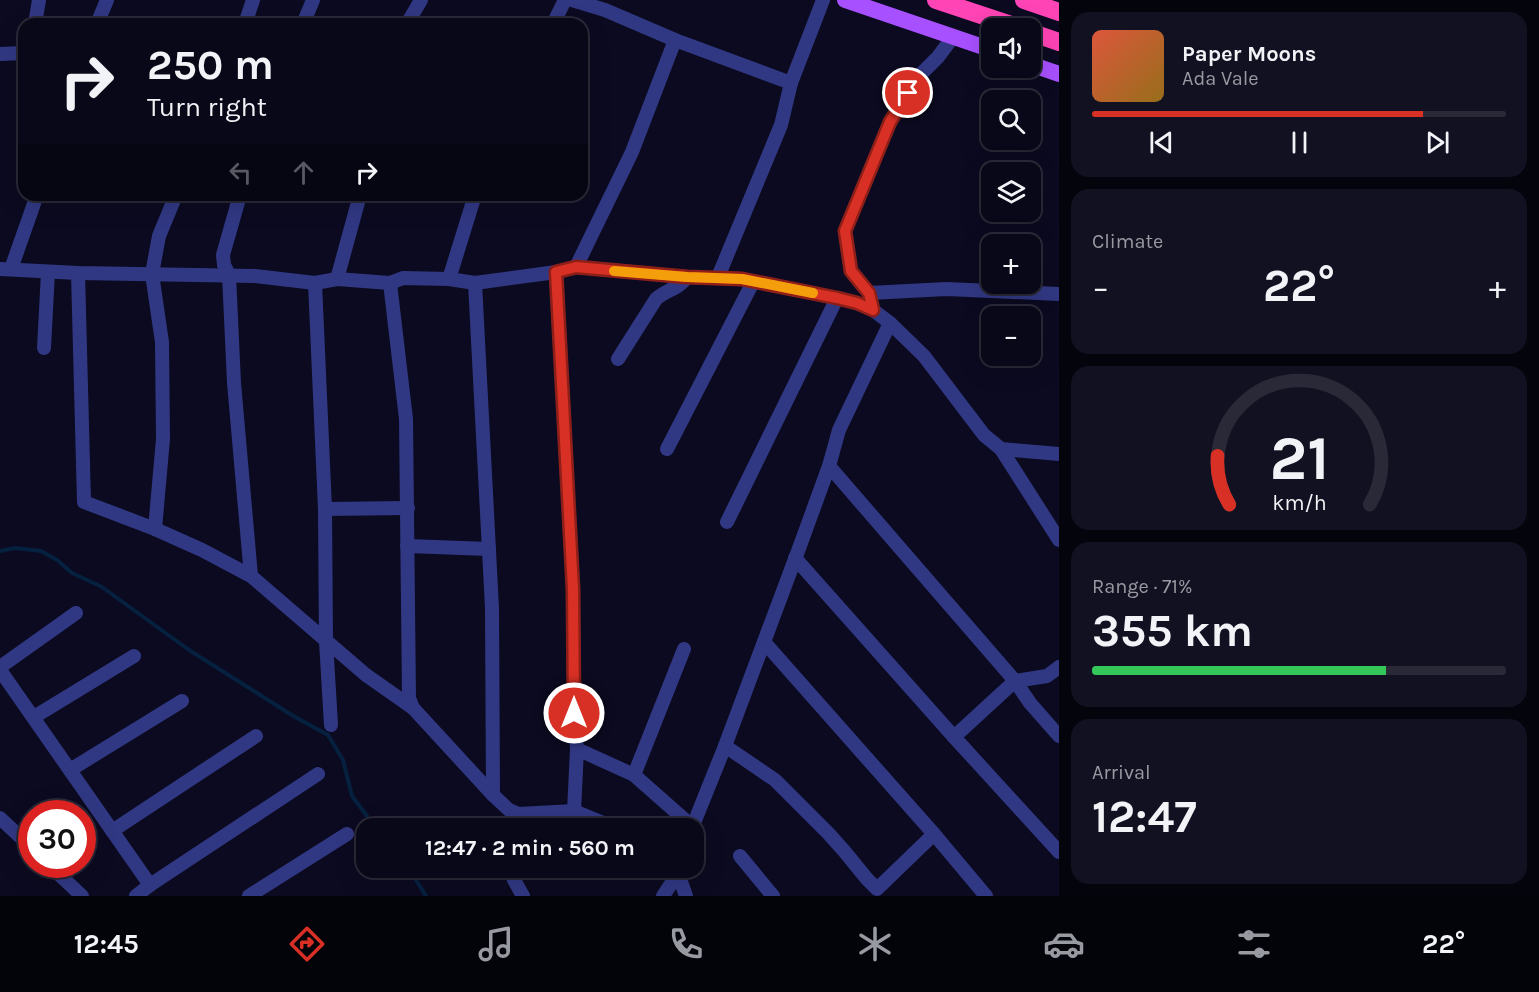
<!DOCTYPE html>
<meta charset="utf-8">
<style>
body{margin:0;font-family:Karla,sans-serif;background:#111121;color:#f1f3f6;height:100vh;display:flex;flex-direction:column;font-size:22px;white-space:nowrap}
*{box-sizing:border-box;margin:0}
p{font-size:20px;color:#989aa2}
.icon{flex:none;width:33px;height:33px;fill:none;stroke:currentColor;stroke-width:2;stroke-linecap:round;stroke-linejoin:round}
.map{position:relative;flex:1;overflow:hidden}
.sheet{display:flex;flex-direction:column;gap:12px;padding:12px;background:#04040d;width:480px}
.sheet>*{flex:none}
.banner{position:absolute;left:18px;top:18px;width:570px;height:183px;border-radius:18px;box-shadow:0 6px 24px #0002,0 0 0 2px #292937;background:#080818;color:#f1f3f6;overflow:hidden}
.controls{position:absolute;left:981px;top:18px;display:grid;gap:12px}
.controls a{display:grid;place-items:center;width:60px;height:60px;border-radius:12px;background:#080818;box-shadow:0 6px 24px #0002,0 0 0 2px #292937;font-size:30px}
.speed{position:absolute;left:18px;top:800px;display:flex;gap:12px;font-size:30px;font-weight:700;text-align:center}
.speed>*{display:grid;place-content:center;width:78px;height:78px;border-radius:50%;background:#080818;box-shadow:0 6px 24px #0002,0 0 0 2px #292937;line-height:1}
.speed .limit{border:9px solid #d22;background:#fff;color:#111}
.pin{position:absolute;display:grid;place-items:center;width:51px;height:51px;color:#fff;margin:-26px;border:3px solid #fff;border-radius:50%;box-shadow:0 2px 6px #0007}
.me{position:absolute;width:66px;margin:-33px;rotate:0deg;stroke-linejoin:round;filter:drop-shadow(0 0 4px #0008)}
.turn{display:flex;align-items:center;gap:21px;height:126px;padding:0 30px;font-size:27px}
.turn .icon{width:78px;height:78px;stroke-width:2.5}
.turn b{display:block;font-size:42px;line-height:51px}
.lanes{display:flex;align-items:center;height:57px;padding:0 30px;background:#0003;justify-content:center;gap:30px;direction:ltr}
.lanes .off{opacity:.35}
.big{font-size:45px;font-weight:700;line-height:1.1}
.sheet .widget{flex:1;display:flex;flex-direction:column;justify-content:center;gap:9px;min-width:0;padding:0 21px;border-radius:18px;background:#111121}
.sheet .dial{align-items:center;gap:0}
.dial svg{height:156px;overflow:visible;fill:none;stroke:#292937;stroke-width:7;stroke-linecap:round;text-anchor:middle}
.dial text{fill:#f1f3f6;stroke:none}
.song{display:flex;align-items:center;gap:18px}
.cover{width:72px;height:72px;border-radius:9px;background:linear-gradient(135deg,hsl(10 70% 55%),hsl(40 70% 35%))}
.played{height:6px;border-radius:3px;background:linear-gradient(90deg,#d93025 80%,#292937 80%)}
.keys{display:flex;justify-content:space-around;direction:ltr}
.heat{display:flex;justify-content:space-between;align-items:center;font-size:33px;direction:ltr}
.charge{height:9px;border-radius:4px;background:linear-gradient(90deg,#34c759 71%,#292937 0)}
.trip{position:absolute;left:356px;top:818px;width:348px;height:60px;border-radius:18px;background:#080818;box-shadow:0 6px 24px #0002,0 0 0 2px #292937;font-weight:700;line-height:60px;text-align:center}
.tabs{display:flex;height:96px;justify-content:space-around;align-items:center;background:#03030a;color:#989aa2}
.tabs .icon{width:42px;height:42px}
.tabs .current{color:#d93025}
.tabs b{font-size:27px;color:#f1f3f6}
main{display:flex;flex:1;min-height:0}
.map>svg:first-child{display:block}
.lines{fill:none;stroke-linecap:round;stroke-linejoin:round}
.stream{stroke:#05213f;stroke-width:4}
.minor{stroke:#313883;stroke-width:14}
.major{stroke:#a750ff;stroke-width:16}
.highway{stroke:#ff44b5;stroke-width:18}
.route-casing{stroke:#8d1f18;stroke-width:15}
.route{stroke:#d93025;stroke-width:10}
.slow{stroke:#f59e0b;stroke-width:10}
</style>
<main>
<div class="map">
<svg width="1059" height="896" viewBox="0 0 1059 896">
<rect width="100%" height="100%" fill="#0b0a20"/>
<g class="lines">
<g class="stream">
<polyline points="0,551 15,548 41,551 57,560 72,573 102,587 189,650 295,717 328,735 343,760 352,796 376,828"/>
<polyline points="408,867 426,896"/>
</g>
<g class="minor">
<polyline points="572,0 605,10 675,40 791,83 781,125 718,277"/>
<polyline points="35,24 39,0"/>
<polyline points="97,24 107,0"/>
<polyline points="245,24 253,0"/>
<polyline points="303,24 313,0"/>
<polyline points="407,24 421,0"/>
<polyline points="553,24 565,0"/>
<polyline points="953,37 938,57 917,78 890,122 845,231 851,271 869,293 873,310 890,323 924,356 984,435 1001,449 1059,540"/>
<polyline points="0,54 24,53"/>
<polyline points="791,83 823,0"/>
<polyline points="240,195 223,255 224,265 229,275 234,383 251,576"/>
<polyline points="576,267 632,152 675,40"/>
<polyline points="0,269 78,273 255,276 315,283 337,279 390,283 403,278 449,279 475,283 556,272 576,267 687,277 742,279 837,298 857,303 873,310"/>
<polyline points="11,269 37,195"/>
<polyline points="556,272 573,589 574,713 577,749 634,775 693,827"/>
<polyline points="78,273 84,502 155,529 202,550 251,576 366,675 413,708"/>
<polyline points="337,279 360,195"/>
<polyline points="449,279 475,195"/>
<polyline points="315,283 325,509 326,641 331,725"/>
<polyline points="390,283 406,419 409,698 413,708 493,795 509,810 518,814 574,811 615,828"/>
<polyline points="475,283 492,608 493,795"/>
<polyline points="869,293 947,289 1059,294"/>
<polyline points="44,348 48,272"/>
<path d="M618,359L656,299C666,290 679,289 687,277"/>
<polyline points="667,449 753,282"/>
<polyline points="1001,449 1059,454"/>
<polyline points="829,466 1015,681 1030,703 1059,736"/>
<polyline points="325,509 408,508"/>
<polyline points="727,522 837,298"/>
<polyline points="155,529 163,439 162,342 152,274 159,236 176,195"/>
<polyline points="407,546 489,549"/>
<polyline points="795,558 954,737 1059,852"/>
<polyline points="764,642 934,834 986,896"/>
<polyline points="0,667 76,613"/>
<polyline points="0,670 150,885"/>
<polyline points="34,717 134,656"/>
<polyline points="954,737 1015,681 1047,676 1059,667"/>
<polyline points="725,746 775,780 829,834 845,852 867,879 877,889 934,834"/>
<polyline points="70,770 182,701"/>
<polyline points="634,775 684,649"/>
<polyline points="574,811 577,749"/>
<polyline points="0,818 32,848"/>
<polyline points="692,828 725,746 801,543 829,466 839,430 890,323"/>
<polyline points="112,831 256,736"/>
<polyline points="740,856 773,896"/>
<polyline points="48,864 82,896"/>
<polyline points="511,867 514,880 523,896"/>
<polyline points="679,867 678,873 686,896"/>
<polyline points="136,896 150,885 318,774"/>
<polyline points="249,896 347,834"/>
<polyline points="663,896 678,873"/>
</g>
<g class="major">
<polyline points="845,0 992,50"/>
<polyline points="1030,64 1059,74"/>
</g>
<g class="highway">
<polyline points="936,0 1020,28"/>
<polyline points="1024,0 1059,12"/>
<polyline points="1030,32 1059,42"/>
</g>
</g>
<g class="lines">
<g class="route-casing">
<polyline id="route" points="574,713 573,589 556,272 576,267 687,277 742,279 837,298 857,303 873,310 869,293 851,271 845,231 890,122 908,93"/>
</g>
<use href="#route" class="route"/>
<polyline class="slow" points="614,271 687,277 742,279 813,293"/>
</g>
</svg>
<div class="controls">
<a><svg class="icon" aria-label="sound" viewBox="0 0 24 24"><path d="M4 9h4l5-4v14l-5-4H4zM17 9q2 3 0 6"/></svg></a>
<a><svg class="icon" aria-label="search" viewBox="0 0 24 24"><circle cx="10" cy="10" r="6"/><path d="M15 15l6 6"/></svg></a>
<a><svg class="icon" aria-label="layers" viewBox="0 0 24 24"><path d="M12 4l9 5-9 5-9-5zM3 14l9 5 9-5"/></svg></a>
<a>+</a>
<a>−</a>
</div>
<div class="speed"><div class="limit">30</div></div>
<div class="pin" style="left:908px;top:93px;background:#d93025"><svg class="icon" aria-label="arrive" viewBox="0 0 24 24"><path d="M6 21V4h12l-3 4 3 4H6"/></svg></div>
<svg class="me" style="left:574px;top:713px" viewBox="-20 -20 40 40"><circle r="17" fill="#d93025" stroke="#fff" stroke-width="3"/><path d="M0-11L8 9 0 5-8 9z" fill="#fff"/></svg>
<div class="trip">12:47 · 2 min · 560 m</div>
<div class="banner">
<div class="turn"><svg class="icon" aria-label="right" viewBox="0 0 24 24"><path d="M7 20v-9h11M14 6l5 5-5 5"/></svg><div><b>250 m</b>Turn right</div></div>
<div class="lanes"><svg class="icon off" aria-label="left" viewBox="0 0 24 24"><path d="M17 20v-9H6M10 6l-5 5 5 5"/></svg><svg class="icon off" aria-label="ahead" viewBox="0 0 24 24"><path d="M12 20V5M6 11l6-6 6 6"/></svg><svg class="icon" aria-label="right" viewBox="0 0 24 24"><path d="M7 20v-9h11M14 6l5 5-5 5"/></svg></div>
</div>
</div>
<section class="sheet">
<div class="widget">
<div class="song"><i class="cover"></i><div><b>Paper Moons</b><p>Ada Vale</p></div></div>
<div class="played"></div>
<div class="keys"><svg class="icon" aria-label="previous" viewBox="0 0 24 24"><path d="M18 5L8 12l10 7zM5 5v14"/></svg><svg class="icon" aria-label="pause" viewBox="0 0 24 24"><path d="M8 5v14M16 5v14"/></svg><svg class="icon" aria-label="next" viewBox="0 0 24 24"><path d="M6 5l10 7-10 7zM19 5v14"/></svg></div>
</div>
<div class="widget"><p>Climate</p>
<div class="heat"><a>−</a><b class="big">22°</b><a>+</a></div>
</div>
<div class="widget dial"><svg viewBox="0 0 100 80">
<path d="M14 69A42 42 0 1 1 86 69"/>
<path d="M14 69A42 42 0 0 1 8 44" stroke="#d93025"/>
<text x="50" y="56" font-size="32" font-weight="700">21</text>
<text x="50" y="72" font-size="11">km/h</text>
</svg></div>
<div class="widget"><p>Range · 71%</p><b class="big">355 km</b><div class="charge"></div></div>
<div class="widget"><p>Arrival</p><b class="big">12:47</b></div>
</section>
</main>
<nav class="tabs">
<b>12:45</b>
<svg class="icon current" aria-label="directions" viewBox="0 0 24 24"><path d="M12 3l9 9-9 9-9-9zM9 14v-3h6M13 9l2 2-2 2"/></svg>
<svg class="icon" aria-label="music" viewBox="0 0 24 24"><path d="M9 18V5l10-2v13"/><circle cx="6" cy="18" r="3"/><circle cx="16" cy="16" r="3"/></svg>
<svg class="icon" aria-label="phone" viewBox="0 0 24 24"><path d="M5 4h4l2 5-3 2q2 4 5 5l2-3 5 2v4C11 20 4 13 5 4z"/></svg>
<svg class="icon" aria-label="climate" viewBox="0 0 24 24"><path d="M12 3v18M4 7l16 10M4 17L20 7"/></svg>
<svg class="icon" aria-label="car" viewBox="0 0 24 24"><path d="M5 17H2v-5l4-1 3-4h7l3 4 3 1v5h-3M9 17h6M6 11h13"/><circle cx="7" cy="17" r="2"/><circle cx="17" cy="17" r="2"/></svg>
<svg class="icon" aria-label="filters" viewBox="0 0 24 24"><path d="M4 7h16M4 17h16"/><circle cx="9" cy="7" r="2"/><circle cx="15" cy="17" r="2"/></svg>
<b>22°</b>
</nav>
